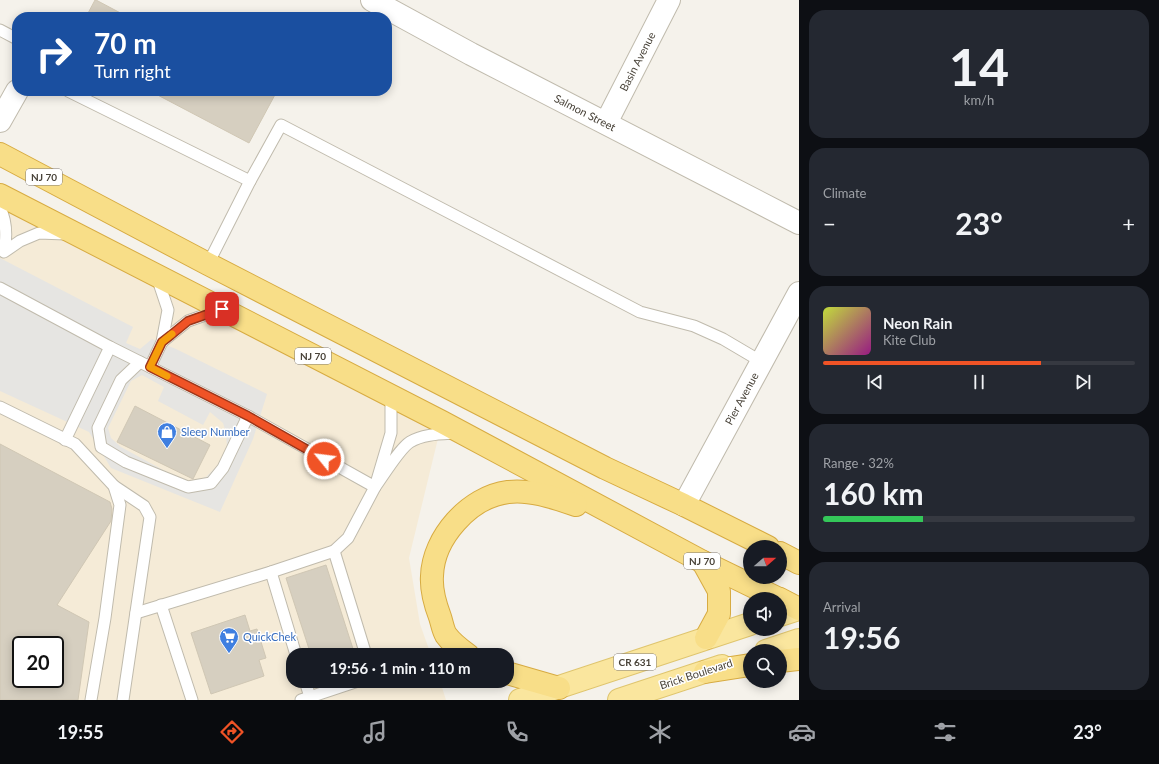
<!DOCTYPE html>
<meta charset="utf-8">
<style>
body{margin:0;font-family:Lato,sans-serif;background:#242831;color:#f1f3f6;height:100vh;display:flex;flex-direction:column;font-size:15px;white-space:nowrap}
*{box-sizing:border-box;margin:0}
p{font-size:13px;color:#9ea1a6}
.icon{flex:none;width:22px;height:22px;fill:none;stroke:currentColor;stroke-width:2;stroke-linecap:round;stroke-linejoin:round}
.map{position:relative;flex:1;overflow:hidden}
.side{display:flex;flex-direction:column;gap:10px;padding:10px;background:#0d0f14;width:360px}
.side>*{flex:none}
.banner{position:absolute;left:12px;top:12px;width:380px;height:84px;border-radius:16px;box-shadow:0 2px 10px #0003;background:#1a4fa0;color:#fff;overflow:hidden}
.needle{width:26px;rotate:70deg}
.controls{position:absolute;left:743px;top:540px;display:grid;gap:8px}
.controls a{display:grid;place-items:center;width:44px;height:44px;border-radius:50%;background:#171b24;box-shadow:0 2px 10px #0003;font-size:20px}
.speed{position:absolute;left:12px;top:636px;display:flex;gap:8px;font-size:20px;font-weight:700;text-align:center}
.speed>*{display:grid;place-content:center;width:52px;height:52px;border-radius:50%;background:#171b24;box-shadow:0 2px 10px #0003;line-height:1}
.speed .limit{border:2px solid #111;border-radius:6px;background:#fff;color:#111}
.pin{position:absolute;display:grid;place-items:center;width:34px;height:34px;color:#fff;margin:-17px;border-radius:8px;box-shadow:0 2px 6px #0006}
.me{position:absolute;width:44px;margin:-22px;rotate:299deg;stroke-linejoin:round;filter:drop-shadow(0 0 3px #0008)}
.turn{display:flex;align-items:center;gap:14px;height:84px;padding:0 16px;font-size:18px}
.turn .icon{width:52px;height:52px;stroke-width:2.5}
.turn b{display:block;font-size:28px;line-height:34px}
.big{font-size:30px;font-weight:700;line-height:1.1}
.side .widget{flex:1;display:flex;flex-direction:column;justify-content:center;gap:6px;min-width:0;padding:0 14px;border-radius:16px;background:#242831}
.side .dial{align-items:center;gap:0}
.dial b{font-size:52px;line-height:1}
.song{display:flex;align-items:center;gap:12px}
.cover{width:48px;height:48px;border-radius:6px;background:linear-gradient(135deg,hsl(70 70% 55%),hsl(310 70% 35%))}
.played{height:4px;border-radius:2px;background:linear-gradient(90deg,#f05326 70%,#363941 70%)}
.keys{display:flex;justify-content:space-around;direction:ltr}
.heat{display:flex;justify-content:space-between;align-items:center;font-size:22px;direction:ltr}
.charge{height:6px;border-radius:3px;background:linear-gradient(90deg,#34c759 32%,#363941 0)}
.trip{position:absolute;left:286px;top:648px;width:228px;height:40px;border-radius:16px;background:#171b24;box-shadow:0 2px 10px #0003;font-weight:700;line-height:40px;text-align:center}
.menu{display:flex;height:64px;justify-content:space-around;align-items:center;background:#090b0e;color:#9ea1a6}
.menu .icon{width:28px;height:28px}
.menu .active{color:#f05326}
.menu b{font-size:18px;color:#f1f3f6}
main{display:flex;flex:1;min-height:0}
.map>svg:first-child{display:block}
.commercial{fill:#f5ebd7;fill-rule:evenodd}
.parking{fill:#e6e5e2;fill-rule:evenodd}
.building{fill:#d6cfc0;stroke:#d0c7b4;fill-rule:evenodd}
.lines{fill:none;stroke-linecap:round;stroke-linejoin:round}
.service-casing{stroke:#c0bbad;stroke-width:13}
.minor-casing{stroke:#c0bbad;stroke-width:24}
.primary-casing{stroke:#dfc56e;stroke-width:24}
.trunk-casing{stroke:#d7ab42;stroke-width:24}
.service{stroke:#fff;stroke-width:11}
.minor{stroke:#fff;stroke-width:22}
.primary{stroke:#fae69e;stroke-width:22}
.trunk{stroke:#f8de88;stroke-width:22}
.route-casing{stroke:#9c3619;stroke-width:10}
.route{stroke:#f05326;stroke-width:7}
.slow{stroke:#f59e0b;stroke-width:7}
.labels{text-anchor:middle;stroke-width:3;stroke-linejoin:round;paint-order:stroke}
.shield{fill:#fff;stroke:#807b74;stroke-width:1}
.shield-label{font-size:10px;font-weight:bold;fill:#494339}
.street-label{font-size:11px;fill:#494339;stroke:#fff}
.shop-label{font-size:11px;fill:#366cbe;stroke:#fff;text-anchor:start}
</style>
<main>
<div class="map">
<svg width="799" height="700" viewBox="0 0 799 700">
<rect width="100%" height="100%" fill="#f5f2eb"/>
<path class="commercial" d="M0,195L442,422L409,558L420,624L431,655H293V681H440L446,700H0ZM21,645H55V679H21Z"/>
<path class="parking" d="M0,258L133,327L126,343L140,349L152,339L176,349L267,394L253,439L220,512L111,468L89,432L0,391ZM142,375L164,387L158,401L203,425L210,412L223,423L226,433L227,447L218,465L206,477L187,483L121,447L111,438L108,428L131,381Z"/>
<g class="building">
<polygon points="95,0 96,0 128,17 86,17"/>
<polygon points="150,91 277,91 249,143"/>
<polygon points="135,406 210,445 193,479 117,442"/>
<path d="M0,444L110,502L112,509L111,521L57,605L89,622L78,700H0ZM21,645H55V679H21Z"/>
<polygon points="326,565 355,655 311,655 286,578"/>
<polygon points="245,615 250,631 257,629 266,658 259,660 264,676 211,694 191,633"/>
</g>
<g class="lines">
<g class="service-casing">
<g id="service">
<polyline points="0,30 17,39"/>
<polyline points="68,91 250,181"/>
<path d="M0,208C7,222 7,236 4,252L20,241L39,233L65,234"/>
<polyline points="208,264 250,181 281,125 640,312 694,326 723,339 762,362"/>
<polyline points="0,288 110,347 248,416 375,487 348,538 334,551 271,572 136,613"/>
<polyline points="162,342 188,321 222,309"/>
<polyline points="140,362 121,380 98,428 101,447 126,462 188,487 211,483 223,468 248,416"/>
<polyline points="150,367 162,342 168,310 157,277"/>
<path d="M391,396V433L375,487C383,476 400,448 410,442C423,434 441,434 456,433"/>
<polyline points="0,407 75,444 114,486 120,505 105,618 91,700"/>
<polyline points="65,440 110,347"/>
<polyline points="114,486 144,506 150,517 123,700"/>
<polyline points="334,551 366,655"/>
<polyline points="271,572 296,655"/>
<polyline points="161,605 192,700"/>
<polyline points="305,681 311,700"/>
<polyline points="301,700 358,681"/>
</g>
</g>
<g class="minor-casing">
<g id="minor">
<path id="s1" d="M372,0L471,54L799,223"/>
<polyline points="0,121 17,91"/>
<path id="s2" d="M606,123L669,0"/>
<path id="s3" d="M684,505L799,293"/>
</g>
</g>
<g class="primary-casing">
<g id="primary">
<polyline points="780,615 799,609"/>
<polyline points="766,651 799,640"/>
<polyline points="520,700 750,624"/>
<polyline points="619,700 722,666"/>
</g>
</g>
<g class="trunk-casing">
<g id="trunk">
<polyline points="0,154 208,264 605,468 684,505 768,547"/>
<polyline points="0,195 442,422 703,562 779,599"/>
<polyline points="780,553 799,563"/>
<polyline points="703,562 719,591 719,614 706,638"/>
<polyline points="780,599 799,609"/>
<path d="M468,655C461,650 451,642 446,635C443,630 442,623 440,617C435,604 431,590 432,576C433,538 469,497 508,492C530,489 555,498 576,505"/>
<polyline points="780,661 799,659"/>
<polyline points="705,672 750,665"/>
<polyline points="507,673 559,688"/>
</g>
</g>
<use href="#service" class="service"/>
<use href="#minor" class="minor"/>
<use href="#primary" class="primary"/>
<use href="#trunk" class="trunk"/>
</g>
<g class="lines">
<g class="route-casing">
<polyline id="route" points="222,309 188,321 171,335 162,342 150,367 248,416 324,459"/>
</g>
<use href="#route" class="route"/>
<polyline class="slow" points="167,376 150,367 162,342 172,334"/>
</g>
<defs>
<g id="shop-pin" transform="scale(1)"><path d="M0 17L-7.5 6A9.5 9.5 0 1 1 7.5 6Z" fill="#3f7fe0" stroke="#fff"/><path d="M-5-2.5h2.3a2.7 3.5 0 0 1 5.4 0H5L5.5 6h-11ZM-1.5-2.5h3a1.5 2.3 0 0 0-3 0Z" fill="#fff"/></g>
<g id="supermarket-pin" transform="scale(1)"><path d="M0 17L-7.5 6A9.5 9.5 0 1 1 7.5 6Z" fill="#3f7fe0" stroke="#fff"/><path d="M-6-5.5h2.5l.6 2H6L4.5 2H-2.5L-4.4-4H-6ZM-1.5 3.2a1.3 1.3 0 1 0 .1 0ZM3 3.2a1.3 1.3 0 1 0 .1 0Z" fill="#fff"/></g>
</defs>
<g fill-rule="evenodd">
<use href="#shop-pin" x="167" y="432"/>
<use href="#supermarket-pin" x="229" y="637"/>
</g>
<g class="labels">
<g class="shield">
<rect x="26" y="169" width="36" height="16" rx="3"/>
<rect x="295" y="348" width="36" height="16" rx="3"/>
<rect x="684" y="553" width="36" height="16" rx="3"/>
<rect x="614" y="654" width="42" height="16" rx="3"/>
</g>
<g class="shield-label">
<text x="44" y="181">NJ 70</text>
<text x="313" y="360">NJ 70</text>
<text x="702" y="565">NJ 70</text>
<text x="635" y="666">CR 631</text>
</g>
<g class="street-label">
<text dy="4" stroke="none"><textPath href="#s2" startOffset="69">Basin Avenue</textPath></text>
<text dy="4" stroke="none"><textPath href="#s1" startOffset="241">Salmon Street</textPath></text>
<text dy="4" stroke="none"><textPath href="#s3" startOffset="121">Pier Avenue</textPath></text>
<text transform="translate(696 674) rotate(-18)" y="4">Brick Boulevard</text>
</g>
<g class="shop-label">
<text x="181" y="436">Sleep Number</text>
<text x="243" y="641">QuickChek</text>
</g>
</g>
</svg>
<div class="controls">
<a><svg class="needle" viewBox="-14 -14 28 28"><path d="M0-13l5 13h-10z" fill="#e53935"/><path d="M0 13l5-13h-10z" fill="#9ea1a6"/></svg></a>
<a><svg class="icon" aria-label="sound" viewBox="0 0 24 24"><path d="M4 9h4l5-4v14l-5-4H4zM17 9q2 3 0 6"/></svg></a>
<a><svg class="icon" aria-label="search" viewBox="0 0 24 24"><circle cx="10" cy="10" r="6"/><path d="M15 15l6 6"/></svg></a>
</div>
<div class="speed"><div class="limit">20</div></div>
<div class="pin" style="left:222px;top:309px;background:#d93025"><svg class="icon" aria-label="arrive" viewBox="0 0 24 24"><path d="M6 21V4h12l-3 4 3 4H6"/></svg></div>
<svg class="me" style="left:324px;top:459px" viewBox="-20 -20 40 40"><circle r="17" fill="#f05326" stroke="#fff" stroke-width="3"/><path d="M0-11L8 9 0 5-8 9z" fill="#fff"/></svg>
<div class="trip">19:56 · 1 min · 110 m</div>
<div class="banner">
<div class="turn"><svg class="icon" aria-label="right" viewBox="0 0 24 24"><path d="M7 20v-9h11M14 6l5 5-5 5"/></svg><div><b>70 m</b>Turn right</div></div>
</div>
</div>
<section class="side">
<div class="widget dial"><b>14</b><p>km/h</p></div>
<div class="widget"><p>Climate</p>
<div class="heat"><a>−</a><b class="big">23°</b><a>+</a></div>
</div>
<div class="widget">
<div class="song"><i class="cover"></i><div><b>Neon Rain</b><p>Kite Club</p></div></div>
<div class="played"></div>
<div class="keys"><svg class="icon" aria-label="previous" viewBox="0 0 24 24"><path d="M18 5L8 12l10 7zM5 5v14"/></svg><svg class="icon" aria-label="pause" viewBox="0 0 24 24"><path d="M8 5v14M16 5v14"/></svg><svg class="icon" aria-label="next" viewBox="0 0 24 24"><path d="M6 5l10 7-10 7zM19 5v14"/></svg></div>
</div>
<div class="widget"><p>Range · 32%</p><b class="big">160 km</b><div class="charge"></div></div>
<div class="widget"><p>Arrival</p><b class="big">19:56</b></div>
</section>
</main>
<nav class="menu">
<b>19:55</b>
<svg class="icon active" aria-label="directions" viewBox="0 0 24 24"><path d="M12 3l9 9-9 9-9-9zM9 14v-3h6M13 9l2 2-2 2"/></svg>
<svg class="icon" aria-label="music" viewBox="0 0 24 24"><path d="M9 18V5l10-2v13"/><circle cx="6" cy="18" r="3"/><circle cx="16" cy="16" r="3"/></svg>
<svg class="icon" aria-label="phone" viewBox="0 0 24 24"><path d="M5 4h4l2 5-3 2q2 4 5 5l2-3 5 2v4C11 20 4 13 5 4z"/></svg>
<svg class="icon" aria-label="climate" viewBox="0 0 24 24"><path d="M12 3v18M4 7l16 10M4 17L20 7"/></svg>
<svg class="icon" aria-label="car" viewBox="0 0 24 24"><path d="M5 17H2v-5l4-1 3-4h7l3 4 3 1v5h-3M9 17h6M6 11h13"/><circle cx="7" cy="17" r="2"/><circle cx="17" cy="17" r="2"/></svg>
<svg class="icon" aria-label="filters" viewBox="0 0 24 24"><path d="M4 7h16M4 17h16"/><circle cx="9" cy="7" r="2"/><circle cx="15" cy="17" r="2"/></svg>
<b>23°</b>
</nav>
